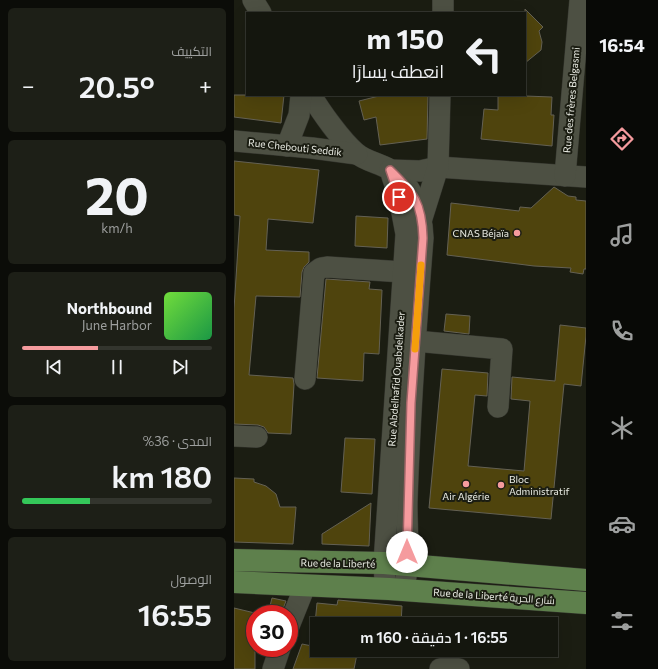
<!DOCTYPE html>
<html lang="ar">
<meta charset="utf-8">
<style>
body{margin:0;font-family:Commissioner,Cairo,sans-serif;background:#1d1f17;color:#f1f3f6;direction:rtl;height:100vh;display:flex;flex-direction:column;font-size:15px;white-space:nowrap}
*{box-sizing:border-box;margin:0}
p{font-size:13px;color:#9d9f9e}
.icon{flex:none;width:22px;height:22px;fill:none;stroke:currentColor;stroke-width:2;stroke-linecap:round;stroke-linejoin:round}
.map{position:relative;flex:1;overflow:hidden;direction:ltr}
.drawer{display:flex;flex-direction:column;gap:8px;padding:8px;background:#0b0c08;width:234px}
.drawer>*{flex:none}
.hud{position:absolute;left:12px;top:12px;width:280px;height:84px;border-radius:0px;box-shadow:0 4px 16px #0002,0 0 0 1px #33352e;direction:rtl;background:#14160e;color:#f1f3f6;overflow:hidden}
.speed{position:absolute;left:12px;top:605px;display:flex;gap:8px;font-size:20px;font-weight:700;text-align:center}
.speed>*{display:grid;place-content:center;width:52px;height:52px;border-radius:50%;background:#14160e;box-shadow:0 4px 16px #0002,0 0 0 1px #33352e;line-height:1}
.speed .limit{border:6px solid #d22;background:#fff;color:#111}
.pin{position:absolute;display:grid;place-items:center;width:34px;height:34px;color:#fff;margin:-17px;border:2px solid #fff;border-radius:50%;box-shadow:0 1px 4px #0007}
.me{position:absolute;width:44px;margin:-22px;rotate:0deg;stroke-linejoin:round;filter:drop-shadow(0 0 3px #0008)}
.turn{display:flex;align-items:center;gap:14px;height:84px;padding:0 16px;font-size:18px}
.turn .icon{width:52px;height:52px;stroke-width:2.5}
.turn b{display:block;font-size:28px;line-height:34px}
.big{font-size:30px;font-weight:600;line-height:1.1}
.drawer .tile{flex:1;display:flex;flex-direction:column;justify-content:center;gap:6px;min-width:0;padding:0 14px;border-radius:6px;background:#1d1f17}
.drawer .dial{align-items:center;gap:0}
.dial b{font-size:52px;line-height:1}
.song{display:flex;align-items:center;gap:12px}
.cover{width:48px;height:48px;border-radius:6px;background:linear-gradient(135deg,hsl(100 70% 55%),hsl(140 70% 35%))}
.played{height:4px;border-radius:2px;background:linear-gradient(90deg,#f59b9e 40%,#33352e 40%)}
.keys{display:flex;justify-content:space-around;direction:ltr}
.heat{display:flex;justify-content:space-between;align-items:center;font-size:22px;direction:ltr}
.charge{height:6px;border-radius:3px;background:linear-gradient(90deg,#34c759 36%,#33352e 0)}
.trip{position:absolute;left:76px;top:617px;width:248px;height:40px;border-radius:0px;background:#14160e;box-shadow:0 4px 16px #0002,0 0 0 1px #33352e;font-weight:600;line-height:40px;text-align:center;direction:rtl}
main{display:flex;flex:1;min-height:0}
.dock{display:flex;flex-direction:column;width:72px;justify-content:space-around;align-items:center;background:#080906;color:#9d9f9e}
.dock .icon{width:28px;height:28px}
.dock .current{color:#f59b9e}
.dock b{font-size:18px;color:#f1f3f6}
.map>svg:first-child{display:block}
.building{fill:#4f440d;stroke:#646154}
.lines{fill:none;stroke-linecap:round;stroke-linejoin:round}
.minor-casing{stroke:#34352e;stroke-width:22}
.major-casing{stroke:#34352e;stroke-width:23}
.minor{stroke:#4d5043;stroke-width:21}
.major{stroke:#5e804c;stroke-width:22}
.route-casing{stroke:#9f6567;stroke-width:10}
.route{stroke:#f59b9e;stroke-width:7}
.slow{stroke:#f59e0b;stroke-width:7}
.poi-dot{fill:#f59b9e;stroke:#1b1d12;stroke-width:1.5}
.labels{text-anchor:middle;stroke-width:4;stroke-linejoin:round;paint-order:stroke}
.street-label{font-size:10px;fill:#eaece4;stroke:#1b1d12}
.poi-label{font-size:10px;fill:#eaece4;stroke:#1b1d12;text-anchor:end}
</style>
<main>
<nav class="dock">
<b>16:54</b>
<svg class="icon current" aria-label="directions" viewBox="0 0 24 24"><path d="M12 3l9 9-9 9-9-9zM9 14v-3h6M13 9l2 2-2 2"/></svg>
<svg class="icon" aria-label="music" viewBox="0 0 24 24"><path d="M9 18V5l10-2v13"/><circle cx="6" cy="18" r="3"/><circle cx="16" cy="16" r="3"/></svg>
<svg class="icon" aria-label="phone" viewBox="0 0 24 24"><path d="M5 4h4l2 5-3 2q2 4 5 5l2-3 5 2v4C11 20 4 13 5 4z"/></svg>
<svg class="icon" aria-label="climate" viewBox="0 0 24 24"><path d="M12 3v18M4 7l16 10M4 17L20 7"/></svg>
<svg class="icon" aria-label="car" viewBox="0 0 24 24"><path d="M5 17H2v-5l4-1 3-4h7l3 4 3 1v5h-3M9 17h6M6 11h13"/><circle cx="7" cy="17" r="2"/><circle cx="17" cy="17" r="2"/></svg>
<svg class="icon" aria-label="filters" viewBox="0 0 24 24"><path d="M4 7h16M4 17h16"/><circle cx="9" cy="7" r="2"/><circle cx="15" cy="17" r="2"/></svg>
</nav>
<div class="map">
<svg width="352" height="669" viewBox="0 0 352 669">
<rect width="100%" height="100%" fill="#1b1d12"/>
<g class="building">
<polygon points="291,9 309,27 305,31 308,42 307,50 291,63"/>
<polygon points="0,95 50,95 47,123 0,117"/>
<polygon points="149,95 194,95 193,139 146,145 142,117 130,120 125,101"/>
<polygon points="264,95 318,97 317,115 320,115 318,146 247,139 250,109 264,110"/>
<polygon points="0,161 85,170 79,223 34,219 32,250 75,252 75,262 70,267 68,272 66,297 22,296 15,375 59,378 60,384 57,434 34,433 30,427 24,425 0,424 0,309 6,216 0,215"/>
<polygon points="320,187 334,196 342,197 342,200 352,201 352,269 350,269 349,274 336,272 337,268 300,266 213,255 217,203 285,211 286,207 297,208"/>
<polygon points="122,216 154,218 153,248 121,246"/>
<polygon points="92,279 136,282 135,289 148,290 145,354 130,353 129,381 83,378"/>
<polygon points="212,314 236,316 235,334 210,331"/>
<polygon points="326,325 352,328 352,336 347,386 330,384 317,519 195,508 208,369 254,373 253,396 241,395 234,466 290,471 296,401 277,399 278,377 321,381"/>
<polygon points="111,438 141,439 138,494 107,492"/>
<polygon points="0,478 20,479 20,482 32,486 42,494 46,507 62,507 59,544 0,542"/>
<polygon points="137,503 135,546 88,544 88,534"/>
<polygon points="38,598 52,601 47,614 34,614"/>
<polygon points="104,600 168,606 167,624 81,624 83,603 103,605"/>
<polygon points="0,608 25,614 21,614 21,624 14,624 13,634 21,635 21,669 0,669"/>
<polygon points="68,644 83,647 83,650 103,650 123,654 120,669 59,669"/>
</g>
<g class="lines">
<g class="minor-casing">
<g id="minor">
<polyline points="19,0 27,13"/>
<polyline points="209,13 209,0"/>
<path d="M77,95C87,112 107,140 122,153C131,161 145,163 155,169C179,185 188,211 189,238C182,325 176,412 173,500C172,522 178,572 168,590"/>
<polyline points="0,141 78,148 123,154"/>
<polyline points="53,146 65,115 67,95"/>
<polyline points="156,170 186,171 204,167 352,177"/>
<polyline points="331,176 346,0"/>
<polyline points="188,218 204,167 206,95"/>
<polyline points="181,341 268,349 264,407"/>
<polyline points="71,379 80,273 87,268 93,267 169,272"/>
<polyline points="0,436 23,437"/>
<polyline points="155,589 151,582 150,563 172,234 165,197 158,176"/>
<polyline points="55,626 71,586"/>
<polyline points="39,669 46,648"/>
<polyline points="206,669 225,669"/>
</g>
</g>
<g class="major-casing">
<g id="major">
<polyline points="0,560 150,563 352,580"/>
<polyline points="0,582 155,589 352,603"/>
</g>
</g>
<use href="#minor" class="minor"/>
<use href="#major" class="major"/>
</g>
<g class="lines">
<g class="route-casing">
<path id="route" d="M165,197L156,170C180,193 188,203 189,238L177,403L173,552"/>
</g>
<use href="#route" class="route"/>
<polyline class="slow" points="181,349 187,265"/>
</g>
<g class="poi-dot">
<circle cx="283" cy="233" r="4"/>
<circle cx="232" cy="484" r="4"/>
<circle cx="267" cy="485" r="4"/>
</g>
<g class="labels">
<g class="street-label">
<text transform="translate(337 100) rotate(-85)" y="4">Rue des frères Belgasmi</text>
<text transform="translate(61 147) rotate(6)" y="4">Rue Chebouti Seddik</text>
<text transform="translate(162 379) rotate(-86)" y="4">Rue Abdelhafid Ouabdelkader</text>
<text transform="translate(104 563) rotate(1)" y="4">Rue de la Liberté</text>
<text transform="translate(260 596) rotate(4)" y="4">Rue de la Liberté شارع الحرية</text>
</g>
<g class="poi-label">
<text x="275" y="237">CNAS Béjaïa</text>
<text x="275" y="483" text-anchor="start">Bloc<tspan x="275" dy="12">Administratif</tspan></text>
<text x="232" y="500" text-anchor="middle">Air Algérie</text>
</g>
</g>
</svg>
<div class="speed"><div class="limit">30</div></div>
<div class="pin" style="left:165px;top:197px;background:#d93025"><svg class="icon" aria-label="arrive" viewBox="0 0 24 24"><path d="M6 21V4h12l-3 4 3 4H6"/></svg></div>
<svg class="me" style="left:173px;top:552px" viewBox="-20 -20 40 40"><circle r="19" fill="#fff"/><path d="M0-13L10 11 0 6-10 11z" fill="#f59b9e"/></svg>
<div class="trip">16:55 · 1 دقيقة · 160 m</div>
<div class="hud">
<div class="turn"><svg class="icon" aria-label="left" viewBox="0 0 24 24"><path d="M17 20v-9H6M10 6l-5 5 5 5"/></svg><div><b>150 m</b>انعطف يسارًا</div></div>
</div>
</div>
<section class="drawer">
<div class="tile"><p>التكييف</p>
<div class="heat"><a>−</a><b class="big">20.5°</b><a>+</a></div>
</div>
<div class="tile dial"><b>20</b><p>km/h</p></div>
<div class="tile">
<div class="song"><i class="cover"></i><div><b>Northbound</b><p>June Harbor</p></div></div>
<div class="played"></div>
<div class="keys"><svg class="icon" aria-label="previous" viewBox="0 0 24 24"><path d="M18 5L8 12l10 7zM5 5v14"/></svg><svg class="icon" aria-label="pause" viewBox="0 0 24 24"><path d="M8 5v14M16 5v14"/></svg><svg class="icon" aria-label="next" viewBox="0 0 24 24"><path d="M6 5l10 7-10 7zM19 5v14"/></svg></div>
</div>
<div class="tile"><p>المدى · 36%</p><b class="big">180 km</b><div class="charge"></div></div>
<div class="tile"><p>الوصول</p><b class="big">16:55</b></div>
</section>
</main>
